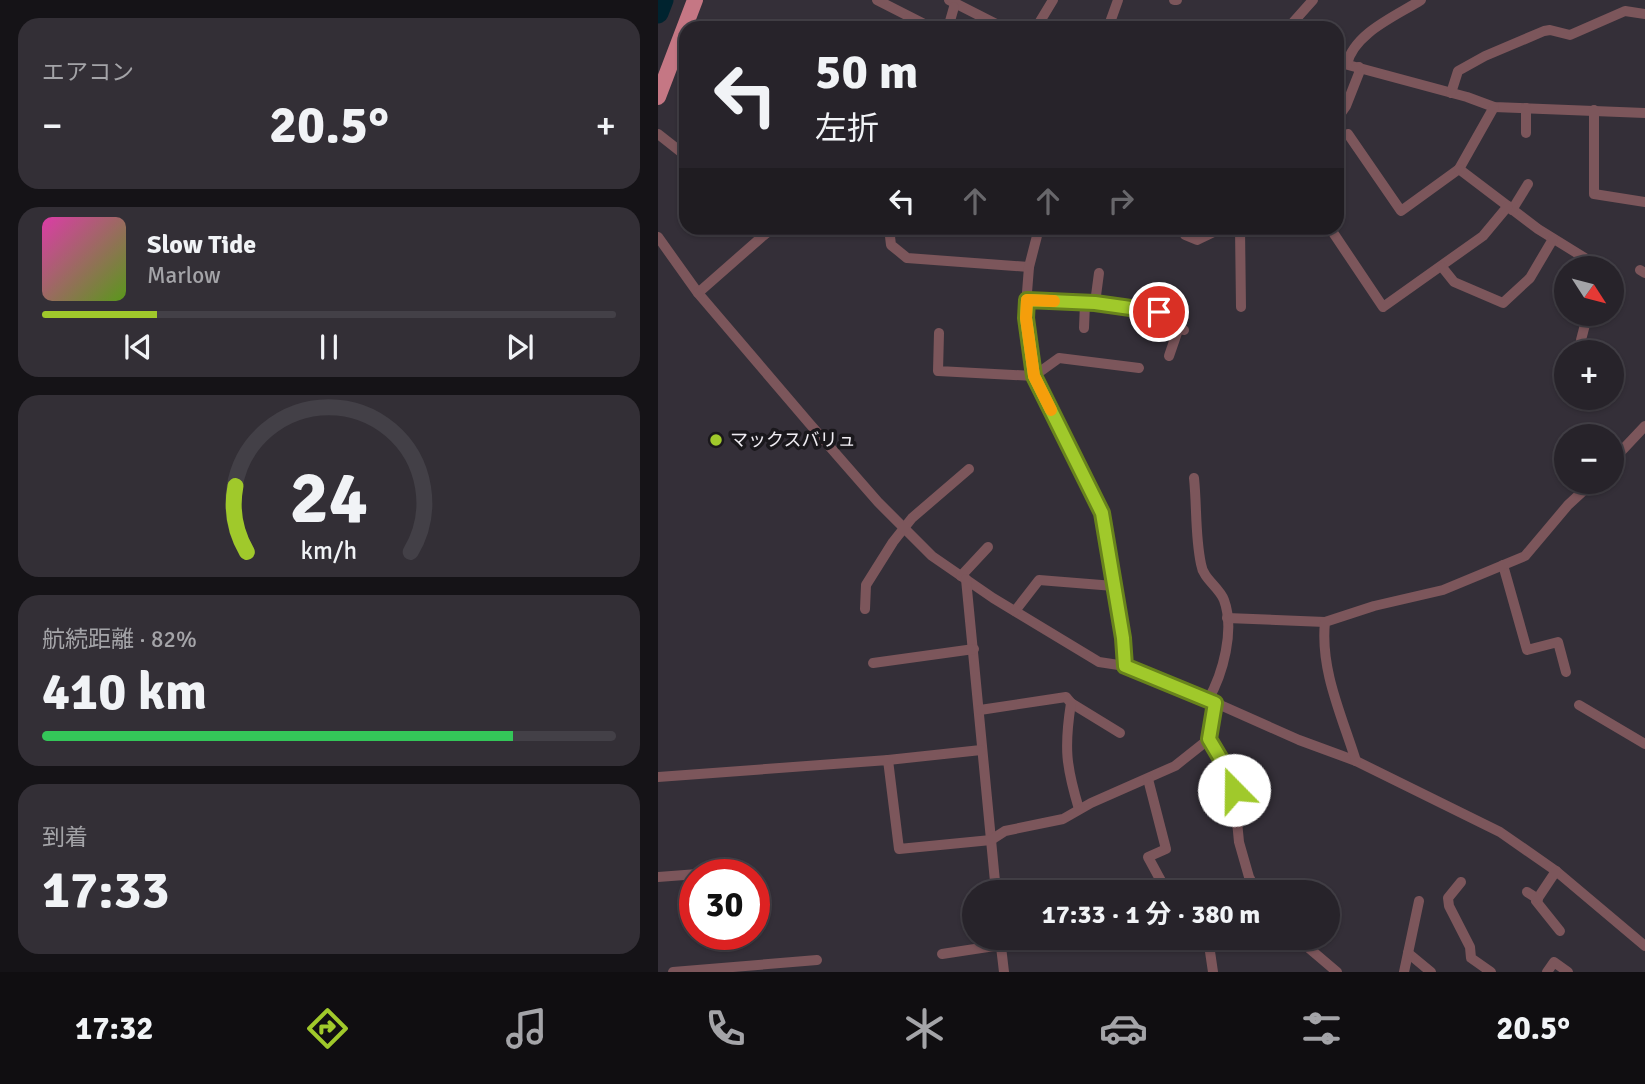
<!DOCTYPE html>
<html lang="ja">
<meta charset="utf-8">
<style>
body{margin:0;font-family:Signika,"Noto Sans JP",sans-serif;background:#332f36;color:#f1f3f6;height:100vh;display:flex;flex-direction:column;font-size:26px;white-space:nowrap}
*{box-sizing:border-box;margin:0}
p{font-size:23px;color:#a4a4a8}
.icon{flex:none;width:38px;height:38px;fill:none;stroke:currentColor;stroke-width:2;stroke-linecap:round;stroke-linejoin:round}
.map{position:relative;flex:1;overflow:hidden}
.sheet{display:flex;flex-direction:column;gap:18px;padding:18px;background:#151317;width:658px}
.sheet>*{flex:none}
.banner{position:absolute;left:21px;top:21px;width:665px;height:214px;border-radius:21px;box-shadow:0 2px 5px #0004,0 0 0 2px #434047;background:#27232a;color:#f1f3f6;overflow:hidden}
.needle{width:46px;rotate:126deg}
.tools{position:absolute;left:896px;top:256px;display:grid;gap:14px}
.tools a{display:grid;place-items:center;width:70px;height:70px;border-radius:50%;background:#27232a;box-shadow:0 2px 5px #0004,0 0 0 2px #434047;font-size:35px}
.speed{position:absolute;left:21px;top:859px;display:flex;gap:14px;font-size:35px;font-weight:700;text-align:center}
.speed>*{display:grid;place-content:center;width:91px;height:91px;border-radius:50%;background:#27232a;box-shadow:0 2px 5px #0004,0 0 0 2px #434047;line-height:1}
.speed .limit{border:10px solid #d22;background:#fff;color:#111}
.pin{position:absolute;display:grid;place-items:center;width:60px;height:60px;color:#fff;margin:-30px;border:4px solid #fff;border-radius:50%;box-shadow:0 2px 7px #0007}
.me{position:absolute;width:77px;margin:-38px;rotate:338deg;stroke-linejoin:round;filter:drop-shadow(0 0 5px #0008)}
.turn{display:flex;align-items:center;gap:24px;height:147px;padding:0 21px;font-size:32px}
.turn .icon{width:91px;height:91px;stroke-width:2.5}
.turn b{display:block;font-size:49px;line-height:60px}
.lanes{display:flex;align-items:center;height:66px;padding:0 21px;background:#0003;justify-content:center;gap:35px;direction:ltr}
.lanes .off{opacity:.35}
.big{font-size:52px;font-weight:700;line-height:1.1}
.sheet .tile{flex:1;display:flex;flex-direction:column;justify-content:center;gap:10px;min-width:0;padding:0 24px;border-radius:21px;background:#332f36}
.sheet .dial{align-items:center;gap:0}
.dial svg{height:182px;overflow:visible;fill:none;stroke:#434047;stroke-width:7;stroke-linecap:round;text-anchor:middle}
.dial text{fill:#f1f3f6;stroke:none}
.song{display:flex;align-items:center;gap:21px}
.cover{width:84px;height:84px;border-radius:10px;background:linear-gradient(135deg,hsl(320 70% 55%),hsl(90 70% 35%))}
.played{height:7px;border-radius:4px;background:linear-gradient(90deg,#a0c92b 20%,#434047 20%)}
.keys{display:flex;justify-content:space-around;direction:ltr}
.heat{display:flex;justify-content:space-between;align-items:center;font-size:38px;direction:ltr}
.charge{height:10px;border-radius:5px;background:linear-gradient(90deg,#34c759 82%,#434047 0)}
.trip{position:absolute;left:304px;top:880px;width:378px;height:70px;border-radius:35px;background:#27232a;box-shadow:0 2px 5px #0004,0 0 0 2px #434047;font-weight:700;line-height:70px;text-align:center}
.tabs{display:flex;height:112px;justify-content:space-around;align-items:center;background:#100e11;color:#a4a4a8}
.tabs .icon{width:49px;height:49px}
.tabs .on{color:#a0c92b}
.tabs b{font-size:32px;color:#f1f3f6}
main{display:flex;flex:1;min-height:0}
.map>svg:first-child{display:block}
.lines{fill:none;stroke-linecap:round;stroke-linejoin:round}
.river{stroke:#00232f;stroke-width:21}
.street{stroke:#7c565b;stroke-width:10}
.primary{stroke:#c57784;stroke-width:16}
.route-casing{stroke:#68831c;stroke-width:18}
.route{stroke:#a0c92b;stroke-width:12}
.slow{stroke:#f59e0b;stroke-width:12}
.poi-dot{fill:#a0c92b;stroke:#1a181c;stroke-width:2.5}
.labels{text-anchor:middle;stroke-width:7;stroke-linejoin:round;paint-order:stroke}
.poi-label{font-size:18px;fill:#f0edf3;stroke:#1a181c;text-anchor:start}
</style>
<main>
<section class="sheet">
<div class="tile"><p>エアコン</p>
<div class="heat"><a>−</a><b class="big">20.5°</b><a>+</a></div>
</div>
<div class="tile">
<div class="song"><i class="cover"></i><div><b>Slow Tide</b><p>Marlow</p></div></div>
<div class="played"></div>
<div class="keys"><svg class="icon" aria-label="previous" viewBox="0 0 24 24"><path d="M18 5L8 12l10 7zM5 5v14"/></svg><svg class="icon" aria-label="pause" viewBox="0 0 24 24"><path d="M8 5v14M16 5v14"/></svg><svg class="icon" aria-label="next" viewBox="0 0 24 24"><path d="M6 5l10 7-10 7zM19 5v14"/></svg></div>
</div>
<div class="tile dial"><svg viewBox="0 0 100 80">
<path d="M14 69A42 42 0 1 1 86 69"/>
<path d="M14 69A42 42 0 0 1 9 40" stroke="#a0c92b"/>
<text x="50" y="56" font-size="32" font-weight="700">24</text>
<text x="50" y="72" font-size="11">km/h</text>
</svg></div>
<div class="tile"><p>航続距離 · 82%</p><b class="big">410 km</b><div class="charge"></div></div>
<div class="tile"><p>到着</p><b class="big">17:33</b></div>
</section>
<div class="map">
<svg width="987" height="972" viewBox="0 0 987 972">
<rect width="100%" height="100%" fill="#342f38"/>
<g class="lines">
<polyline class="river" points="0,13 5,0"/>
<g class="street">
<polyline points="219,0 274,28"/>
<polyline points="291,0 346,28"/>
<polyline points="516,0 519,0"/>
<polyline points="290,28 296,7"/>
<polyline points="378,28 395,0"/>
<polyline points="450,28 460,0"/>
<polyline points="630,28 655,0"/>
<polyline points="679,62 809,97 836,107 987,113"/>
<path d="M689,64C696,33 738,16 763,0"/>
<polyline points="793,93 800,71 827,56 886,31 892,30 912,35 967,11 987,14"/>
<polyline points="936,110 936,194 987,202"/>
<polyline points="679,119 688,106 701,73 701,67"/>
<polyline points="868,133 868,108"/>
<polyline points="0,134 28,156"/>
<polyline points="690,134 743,211 801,169 836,107"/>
<polyline points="801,169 880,229 943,268"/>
<polyline points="854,210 870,184"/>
<polyline points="101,228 106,235 116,228"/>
<polyline points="231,228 233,245 249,258 371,267"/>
<polyline points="381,228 371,267 367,318 376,376 444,513 465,638 467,666"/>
<polyline points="524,228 527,235 539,240 564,228"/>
<polyline points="582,228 583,307"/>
<polyline points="672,228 725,307 825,236 850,206"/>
<polyline points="0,237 40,293 151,423 220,502 274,556 335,598 441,662 467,666 506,680 641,740 698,761 842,832 898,871 987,946"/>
<polyline points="784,267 796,282 845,303 872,278 895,239"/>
<polyline points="982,270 987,273"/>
<polyline points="40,293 106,235"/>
<polyline points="369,300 437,303 501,312 526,330"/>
<polyline points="437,303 441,273"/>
<polyline points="426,328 427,303"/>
<polyline points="281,333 280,371 376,376 401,358 481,368"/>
<polyline points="923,340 930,313"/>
<polyline points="511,356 521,327"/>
<polyline points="915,434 916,436"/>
<polyline points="954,461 987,426"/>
<path d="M536,478C539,507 537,536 543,564C545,579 561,587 566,600C577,630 565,674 550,700"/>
<polyline points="845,565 869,650 900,642 908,672"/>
<polyline points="303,576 330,547"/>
<polyline points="308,579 338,892"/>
<polyline points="207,609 208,585 235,542 254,518 311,469"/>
<polyline points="357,611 381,580 456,586"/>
<polyline points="569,618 667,622"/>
<polyline points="215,663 316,649"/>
<polyline points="413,703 462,733"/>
<polyline points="921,705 987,744"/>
<path d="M322,710L408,697L413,703C406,748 408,766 421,809"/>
<polyline points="551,739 573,776 576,790 581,842 591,877 599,892"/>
<polyline points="230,760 323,750"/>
<path d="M698,761C684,716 662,670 667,622L716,606L785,590L867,556L910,505L936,481"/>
<polyline points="0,777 230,760 241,849 333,840 347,831 405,819 433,803 517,766 551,739 557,703"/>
<polyline points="490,779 508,849 490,857 509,892"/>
<polyline points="898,871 878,901 902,931"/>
<polyline points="0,877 66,872"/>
<polyline points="803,882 790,898 791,906 812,947 813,958 833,972"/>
<polyline points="869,892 880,899"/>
<polyline points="342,938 346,972"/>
<polyline points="550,938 555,972"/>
<polyline points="639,938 679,972"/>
<polyline points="750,953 773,972"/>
<polyline points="284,954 343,945"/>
<polyline points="15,972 159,960"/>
<polyline points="746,972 761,901"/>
<polyline points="889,972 896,962 910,972"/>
</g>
<polyline class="primary" points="0,97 37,0"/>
</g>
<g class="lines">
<g class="route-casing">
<polyline id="route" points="501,312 437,303 369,300 368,318 376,376 444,513 465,638 467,666 557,703 551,739 573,776 576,790"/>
</g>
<use href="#route" class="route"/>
<polyline class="slow" points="393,410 376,376 368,318 369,300 396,301"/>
</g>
<circle class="poi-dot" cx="58" cy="440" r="7"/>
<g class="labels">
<g class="poi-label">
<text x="72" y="446">マックスバリュ</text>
</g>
</g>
</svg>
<div class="tools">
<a><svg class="needle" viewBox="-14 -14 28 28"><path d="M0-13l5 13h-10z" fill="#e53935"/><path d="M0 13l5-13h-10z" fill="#a4a4a8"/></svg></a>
<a>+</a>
<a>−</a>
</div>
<div class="speed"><div class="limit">30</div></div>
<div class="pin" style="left:501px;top:312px;background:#d93025"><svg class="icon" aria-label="arrive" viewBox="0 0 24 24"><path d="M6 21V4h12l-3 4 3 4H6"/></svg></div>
<svg class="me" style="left:576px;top:790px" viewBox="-20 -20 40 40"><circle r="19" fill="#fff"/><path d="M0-13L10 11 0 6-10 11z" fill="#a0c92b"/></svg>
<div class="trip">17:33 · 1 分 · 380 m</div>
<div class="banner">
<div class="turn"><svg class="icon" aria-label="left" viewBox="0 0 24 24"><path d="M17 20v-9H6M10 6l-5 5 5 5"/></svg><div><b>50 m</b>左折</div></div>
<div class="lanes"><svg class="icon" aria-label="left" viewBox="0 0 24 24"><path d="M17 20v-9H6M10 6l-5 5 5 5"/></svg><svg class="icon off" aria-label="ahead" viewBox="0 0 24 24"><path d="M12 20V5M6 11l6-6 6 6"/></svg><svg class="icon off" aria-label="ahead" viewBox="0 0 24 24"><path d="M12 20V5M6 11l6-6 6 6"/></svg><svg class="icon off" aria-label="right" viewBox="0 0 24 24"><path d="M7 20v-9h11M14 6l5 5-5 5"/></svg></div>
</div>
</div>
</main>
<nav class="tabs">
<b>17:32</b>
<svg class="icon on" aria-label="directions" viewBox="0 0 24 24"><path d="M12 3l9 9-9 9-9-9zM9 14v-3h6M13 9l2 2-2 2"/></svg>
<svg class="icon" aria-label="music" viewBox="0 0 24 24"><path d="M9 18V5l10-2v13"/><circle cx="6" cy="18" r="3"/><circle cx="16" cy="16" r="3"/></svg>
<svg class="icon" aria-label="phone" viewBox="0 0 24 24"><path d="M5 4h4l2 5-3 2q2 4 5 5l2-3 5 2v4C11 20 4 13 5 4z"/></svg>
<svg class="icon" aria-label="climate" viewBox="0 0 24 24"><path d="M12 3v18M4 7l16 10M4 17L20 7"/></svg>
<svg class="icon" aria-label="car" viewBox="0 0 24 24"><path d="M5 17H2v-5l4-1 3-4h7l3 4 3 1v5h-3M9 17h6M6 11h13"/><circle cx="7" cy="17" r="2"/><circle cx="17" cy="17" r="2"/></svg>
<svg class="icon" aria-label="filters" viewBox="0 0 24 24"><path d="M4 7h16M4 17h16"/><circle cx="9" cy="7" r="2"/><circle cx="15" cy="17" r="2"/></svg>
<b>20.5°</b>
</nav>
